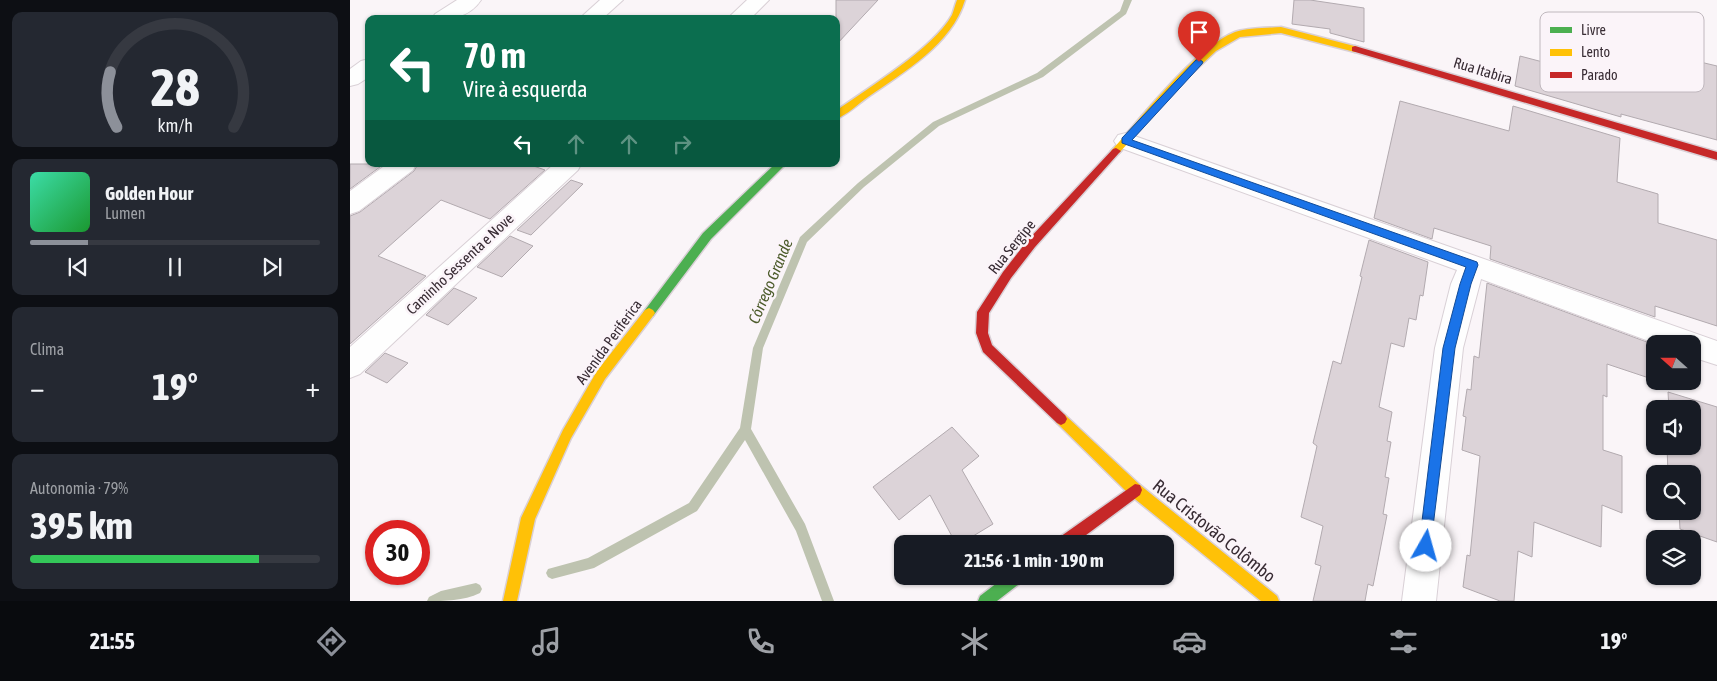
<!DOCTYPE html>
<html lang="pt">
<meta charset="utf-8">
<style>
body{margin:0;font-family:"Asap Condensed",sans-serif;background:#242831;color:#f1f3f6;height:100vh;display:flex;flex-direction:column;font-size:19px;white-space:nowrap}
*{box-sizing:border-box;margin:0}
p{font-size:16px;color:#9ea1a6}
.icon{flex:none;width:28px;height:28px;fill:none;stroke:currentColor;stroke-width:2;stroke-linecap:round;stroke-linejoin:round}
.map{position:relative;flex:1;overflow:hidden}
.drawer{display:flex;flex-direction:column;gap:12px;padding:12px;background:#0d0f14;width:350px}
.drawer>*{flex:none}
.top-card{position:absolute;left:15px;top:15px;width:475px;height:152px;border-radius:10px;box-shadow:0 1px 4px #0004;background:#0b6e4f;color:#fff;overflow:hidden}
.needle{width:32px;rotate:291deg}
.tools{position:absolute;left:1296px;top:335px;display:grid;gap:10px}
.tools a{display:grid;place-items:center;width:55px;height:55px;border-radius:10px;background:#171b24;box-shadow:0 1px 4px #0004;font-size:25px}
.speed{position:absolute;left:15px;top:520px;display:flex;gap:10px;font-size:25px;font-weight:700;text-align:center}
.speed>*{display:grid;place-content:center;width:65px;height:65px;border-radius:50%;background:#171b24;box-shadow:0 1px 4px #0004;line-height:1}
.speed .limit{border:8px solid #d22;background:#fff;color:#111}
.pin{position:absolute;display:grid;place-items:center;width:42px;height:42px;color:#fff;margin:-51px -21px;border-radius:50% 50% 50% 0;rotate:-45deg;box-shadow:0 0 5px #0007}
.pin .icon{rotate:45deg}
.me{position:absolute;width:55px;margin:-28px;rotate:7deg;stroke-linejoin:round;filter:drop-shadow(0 0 4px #0008)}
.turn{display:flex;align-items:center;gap:18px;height:105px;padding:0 15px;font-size:22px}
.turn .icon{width:65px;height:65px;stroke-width:2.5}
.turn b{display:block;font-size:35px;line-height:42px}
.lanes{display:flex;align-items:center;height:48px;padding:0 15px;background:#0003;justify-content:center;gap:25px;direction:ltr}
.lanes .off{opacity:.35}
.big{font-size:38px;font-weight:700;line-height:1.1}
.drawer .widget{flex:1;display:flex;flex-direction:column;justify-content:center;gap:8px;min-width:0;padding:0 18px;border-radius:10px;background:#242831}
.drawer .dial{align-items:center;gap:0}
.dial svg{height:130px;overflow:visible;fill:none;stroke:#363941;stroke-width:7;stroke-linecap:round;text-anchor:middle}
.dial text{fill:#f1f3f6;stroke:none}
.song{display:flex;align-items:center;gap:15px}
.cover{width:60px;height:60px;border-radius:8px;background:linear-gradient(135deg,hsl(160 70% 55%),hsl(130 70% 35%))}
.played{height:5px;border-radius:2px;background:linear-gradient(90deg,#8c9099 20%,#363941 20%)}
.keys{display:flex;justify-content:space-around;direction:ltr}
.heat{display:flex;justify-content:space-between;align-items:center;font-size:28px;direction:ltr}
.charge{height:8px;border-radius:4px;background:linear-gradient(90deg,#34c759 79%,#363941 0)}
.trip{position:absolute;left:544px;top:535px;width:280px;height:50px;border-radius:10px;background:#171b24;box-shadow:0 1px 4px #0004;font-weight:700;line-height:50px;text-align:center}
.tab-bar{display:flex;height:80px;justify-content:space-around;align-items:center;background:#090b0e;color:#9ea1a6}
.tab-bar .icon{width:35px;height:35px}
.tab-bar .on{color:#8c9099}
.tab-bar b{font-size:22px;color:#f1f3f6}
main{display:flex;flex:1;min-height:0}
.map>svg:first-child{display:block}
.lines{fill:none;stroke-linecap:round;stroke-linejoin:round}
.stream{fill:#bec3b0;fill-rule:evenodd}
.building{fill:#dcd3d8;stroke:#b2aaaf}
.street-casing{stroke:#d9d0d6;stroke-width:2}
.fast-casing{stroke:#d9d0d6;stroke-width:3}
.slow-casing{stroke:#d9d0d6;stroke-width:3}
.jam-casing{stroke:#d9d0d6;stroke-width:3}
.street{fill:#fefefe;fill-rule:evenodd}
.fast{fill:#4caf50;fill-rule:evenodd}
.slow{fill:#ffc107;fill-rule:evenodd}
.jam{fill:#c62828;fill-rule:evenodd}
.route{fill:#1a73e8;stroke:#114b97}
.labels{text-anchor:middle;stroke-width:5;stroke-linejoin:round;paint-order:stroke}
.street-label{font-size:15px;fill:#382c34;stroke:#fbf4f9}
.water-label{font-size:16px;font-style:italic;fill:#4e5d2d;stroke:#fbf4f9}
.near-street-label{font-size:18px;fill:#382c34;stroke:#fbf4f9}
.key{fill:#fbf4f9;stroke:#c0b8be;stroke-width:1}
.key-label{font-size:14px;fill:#382c34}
</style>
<main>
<section class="drawer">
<div class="widget dial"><svg viewBox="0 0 100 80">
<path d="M14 69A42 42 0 1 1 86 69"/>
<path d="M14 69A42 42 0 0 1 10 35" stroke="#8c9099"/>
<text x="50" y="56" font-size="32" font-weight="700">28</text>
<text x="50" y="72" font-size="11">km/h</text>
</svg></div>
<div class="widget">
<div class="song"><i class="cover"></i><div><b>Golden Hour</b><p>Lumen</p></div></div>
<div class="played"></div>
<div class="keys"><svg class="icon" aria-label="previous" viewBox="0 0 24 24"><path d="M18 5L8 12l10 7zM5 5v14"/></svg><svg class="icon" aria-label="pause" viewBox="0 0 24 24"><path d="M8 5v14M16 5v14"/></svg><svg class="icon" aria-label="next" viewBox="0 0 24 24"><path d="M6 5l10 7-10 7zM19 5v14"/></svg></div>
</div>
<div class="widget"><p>Clima</p>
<div class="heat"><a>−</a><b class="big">19°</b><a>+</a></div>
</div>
<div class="widget"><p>Autonomia · 79%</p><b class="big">395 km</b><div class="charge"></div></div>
</section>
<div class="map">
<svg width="1367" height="601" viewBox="0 0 1367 601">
<rect width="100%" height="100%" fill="#faf5f8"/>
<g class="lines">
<g class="stream">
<polygon points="774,0 782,0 776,14 693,77 589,126 514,187 457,242 413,348 401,429 455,524 484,601 472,601 446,531 395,440 347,511 244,568 202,579 198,577 196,573 198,569 238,558 339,503 390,428 403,348 450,237 508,183 583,122 687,73 770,11"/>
<path d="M126,583L130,585L132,589L130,593C113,601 95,601 77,601L79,597L91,591Z"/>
</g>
</g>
<g class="building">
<polygon points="486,0 528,0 486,45"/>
<polygon points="944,0 960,0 1014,8 1014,42 980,33 980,29 942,24"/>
<polygon points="1170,56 1261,80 1261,72 1326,88 1325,56 1367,66 1367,140 1271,114 1271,117 1165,86"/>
<polygon points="1050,101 1159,131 1163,106 1270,138 1267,182 1308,194 1308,223 1367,240 1367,326 1305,306 1305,317 1140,259 1141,246 1084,228 1082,239 1024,218"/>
<polygon points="0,164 34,164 0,189"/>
<polygon points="68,164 178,164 195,170 140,219 91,200 28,256 76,276 0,344 0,216 10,212 64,171"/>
<polygon points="221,180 233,184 181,235 167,230"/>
<polygon points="160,236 183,246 152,277 127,267"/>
<polygon points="1019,240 1078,262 1073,296 1070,295 1066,320 1059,318 1054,347 1041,343 1029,407 1042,412 1037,441 1041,442 1035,477 1039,478 1033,514 1037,515 1023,586 1018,584 1015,601 963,601 971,566 965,564 973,526 951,517 967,446 963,443 983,361 991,364 1012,277 1010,276"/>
<polygon points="1137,283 1305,345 1305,380 1257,364 1257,397 1253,395 1253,450 1272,456 1272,513 1252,505 1251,547 1184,522 1182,557 1168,551 1164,601 1150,601 1113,587 1117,555 1120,556 1130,456 1112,450 1116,417 1113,416 1117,389 1121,390 1124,356 1129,358"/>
<polygon points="104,288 127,298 98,325 76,315"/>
<polygon points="35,353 58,363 37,383 15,372"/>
<polygon points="1318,392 1367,407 1367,542 1330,529 1329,511 1342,511 1342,474 1318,474 1317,446 1342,446 1342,409 1319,409"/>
<polygon points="602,427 629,456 612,470 643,524 610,544 606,544 580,495 549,520 523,487"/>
</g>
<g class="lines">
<g class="street-casing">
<g id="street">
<path d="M107,0H131C119,18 101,19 82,19L85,14Z"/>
<polygon points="250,0 273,0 252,19 229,19"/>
<polygon points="397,0 419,0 400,19 377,19"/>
<polygon points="19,59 19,77 8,84 0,86 0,69 11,61"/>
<polygon points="776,133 1367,341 1367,365 1342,357 1342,344 1307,344 1131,279 1113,348 1086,601 1052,601 1085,348 1101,284 1107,270 768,147 764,141 768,135"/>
<polygon points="37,164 66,164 63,170 9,211 0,214 0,191"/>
<polygon points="204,164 231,164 228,170 10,374 0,378 0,347"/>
</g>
</g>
<g class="fast-casing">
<g id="fast">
<polygon points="425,164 436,164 361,239 303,316 295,316 293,313 295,310 353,233"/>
<polygon points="656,576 675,576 673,581 647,601 628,601 630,596"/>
</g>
</g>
<g class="slow-casing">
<g id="slow">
<path d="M607,0H615C602,44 554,72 518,97C508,104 497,115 486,119V111C519,87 583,49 602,15C604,10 605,5 607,0Z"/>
<path d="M931,27L1008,47L1009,49L1005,52L931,33L890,37L866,51L838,77L769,153H763L761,151L763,149C793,116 845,48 885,32C896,28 918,28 931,27Z"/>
<polygon points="299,308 303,310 305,313 303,316 255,379 221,438 185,519 167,601 153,601 171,518 213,430 247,371 295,310"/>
<polygon points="711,413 715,415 790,485 927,596 929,601 911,601 780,495 707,423 705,419 707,415"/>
</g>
</g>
<g class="jam-casing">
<g id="jam">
<polygon points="1005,46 1367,152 1367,160 1002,51 1002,47"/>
<polygon points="766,148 771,151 769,153 685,247 661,278 639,313 638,333 642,345 715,415 717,419 715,423 711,425 707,423 633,352 626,333 627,312 653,272 677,241 763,149"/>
<polygon points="785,484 790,485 792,490 790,495 724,544 705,544 707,539"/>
</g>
</g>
<use href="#street" class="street"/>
<use href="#fast" class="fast"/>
<use href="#slow" class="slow"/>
<use href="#jam" class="jam"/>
</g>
<polygon class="route" points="849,59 853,62 852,64 782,140 1127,262 1128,265 1121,284 1105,348 1080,551 1076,553 1071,551 1069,546 1093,348 1110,284 1116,267 772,143 772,138 846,60"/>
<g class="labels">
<g class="street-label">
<text transform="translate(1133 71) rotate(17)" y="5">Rua Itabira</text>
<text transform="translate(662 247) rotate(-51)" y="5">Rua Sergipe</text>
<text transform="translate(110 264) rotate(-43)" y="5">Caminho Sessenta e Nove</text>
<text transform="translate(259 342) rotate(-54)" y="5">Avenida Periferica</text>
</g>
<g class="water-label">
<text transform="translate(420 281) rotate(-67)" y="6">Córrego Grande</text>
</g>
<g class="near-street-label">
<text transform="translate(864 531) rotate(39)" y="6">Rua Cristovão Colômbo</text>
</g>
</g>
<rect x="1190" y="12" width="164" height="80" rx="8" class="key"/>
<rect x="1200" y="27" width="22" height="6" fill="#4caf50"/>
<rect x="1200" y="49" width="22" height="7" fill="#ffc107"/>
<rect x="1200" y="72" width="22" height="6" fill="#c62828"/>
<g class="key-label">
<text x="1231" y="35">Livre</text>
<text x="1231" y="57">Lento</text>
<text x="1231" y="80">Parado</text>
</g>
</svg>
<div class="tools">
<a><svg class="needle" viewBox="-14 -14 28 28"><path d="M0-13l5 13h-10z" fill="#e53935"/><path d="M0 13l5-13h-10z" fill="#9ea1a6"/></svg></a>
<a><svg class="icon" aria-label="sound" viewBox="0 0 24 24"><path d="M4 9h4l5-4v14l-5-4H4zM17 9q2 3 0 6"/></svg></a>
<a><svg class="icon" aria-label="search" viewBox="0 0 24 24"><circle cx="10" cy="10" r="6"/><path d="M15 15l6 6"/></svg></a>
<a><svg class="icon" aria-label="layers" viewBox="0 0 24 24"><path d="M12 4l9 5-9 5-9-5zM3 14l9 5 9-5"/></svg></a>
</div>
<div class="speed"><div class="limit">30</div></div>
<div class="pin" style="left:849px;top:62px;background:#d93025"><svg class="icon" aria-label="arrive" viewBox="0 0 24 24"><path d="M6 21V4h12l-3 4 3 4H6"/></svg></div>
<svg class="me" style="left:1076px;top:546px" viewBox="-20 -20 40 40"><circle r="19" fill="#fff"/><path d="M0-13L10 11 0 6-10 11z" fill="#1a73e8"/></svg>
<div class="trip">21:56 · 1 min · 190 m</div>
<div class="top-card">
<div class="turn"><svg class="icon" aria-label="left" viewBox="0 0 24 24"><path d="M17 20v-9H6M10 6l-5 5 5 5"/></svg><div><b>70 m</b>Vire à esquerda</div></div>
<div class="lanes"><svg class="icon" aria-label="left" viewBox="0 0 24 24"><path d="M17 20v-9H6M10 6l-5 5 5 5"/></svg><svg class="icon off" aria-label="ahead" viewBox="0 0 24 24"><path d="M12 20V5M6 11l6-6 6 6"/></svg><svg class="icon off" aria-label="ahead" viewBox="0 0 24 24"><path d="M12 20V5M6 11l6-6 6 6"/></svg><svg class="icon off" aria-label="right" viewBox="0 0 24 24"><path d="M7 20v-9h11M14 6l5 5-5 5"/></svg></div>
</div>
</div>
</main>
<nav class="tab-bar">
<b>21:55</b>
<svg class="icon on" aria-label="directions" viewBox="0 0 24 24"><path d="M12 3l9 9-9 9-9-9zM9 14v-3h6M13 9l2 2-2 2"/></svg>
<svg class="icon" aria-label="music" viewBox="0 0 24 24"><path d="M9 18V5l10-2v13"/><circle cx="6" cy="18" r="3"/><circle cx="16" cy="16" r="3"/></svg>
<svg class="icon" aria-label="phone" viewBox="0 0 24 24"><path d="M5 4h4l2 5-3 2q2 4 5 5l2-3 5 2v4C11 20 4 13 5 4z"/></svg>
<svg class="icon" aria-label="climate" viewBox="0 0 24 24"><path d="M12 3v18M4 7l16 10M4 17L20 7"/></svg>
<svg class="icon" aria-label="car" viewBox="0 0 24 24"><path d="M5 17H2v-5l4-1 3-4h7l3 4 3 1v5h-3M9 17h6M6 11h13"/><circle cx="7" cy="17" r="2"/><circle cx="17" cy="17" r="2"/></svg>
<svg class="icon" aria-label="filters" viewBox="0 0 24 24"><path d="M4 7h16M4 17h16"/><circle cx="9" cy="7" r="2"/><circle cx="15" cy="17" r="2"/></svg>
<b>19°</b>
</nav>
